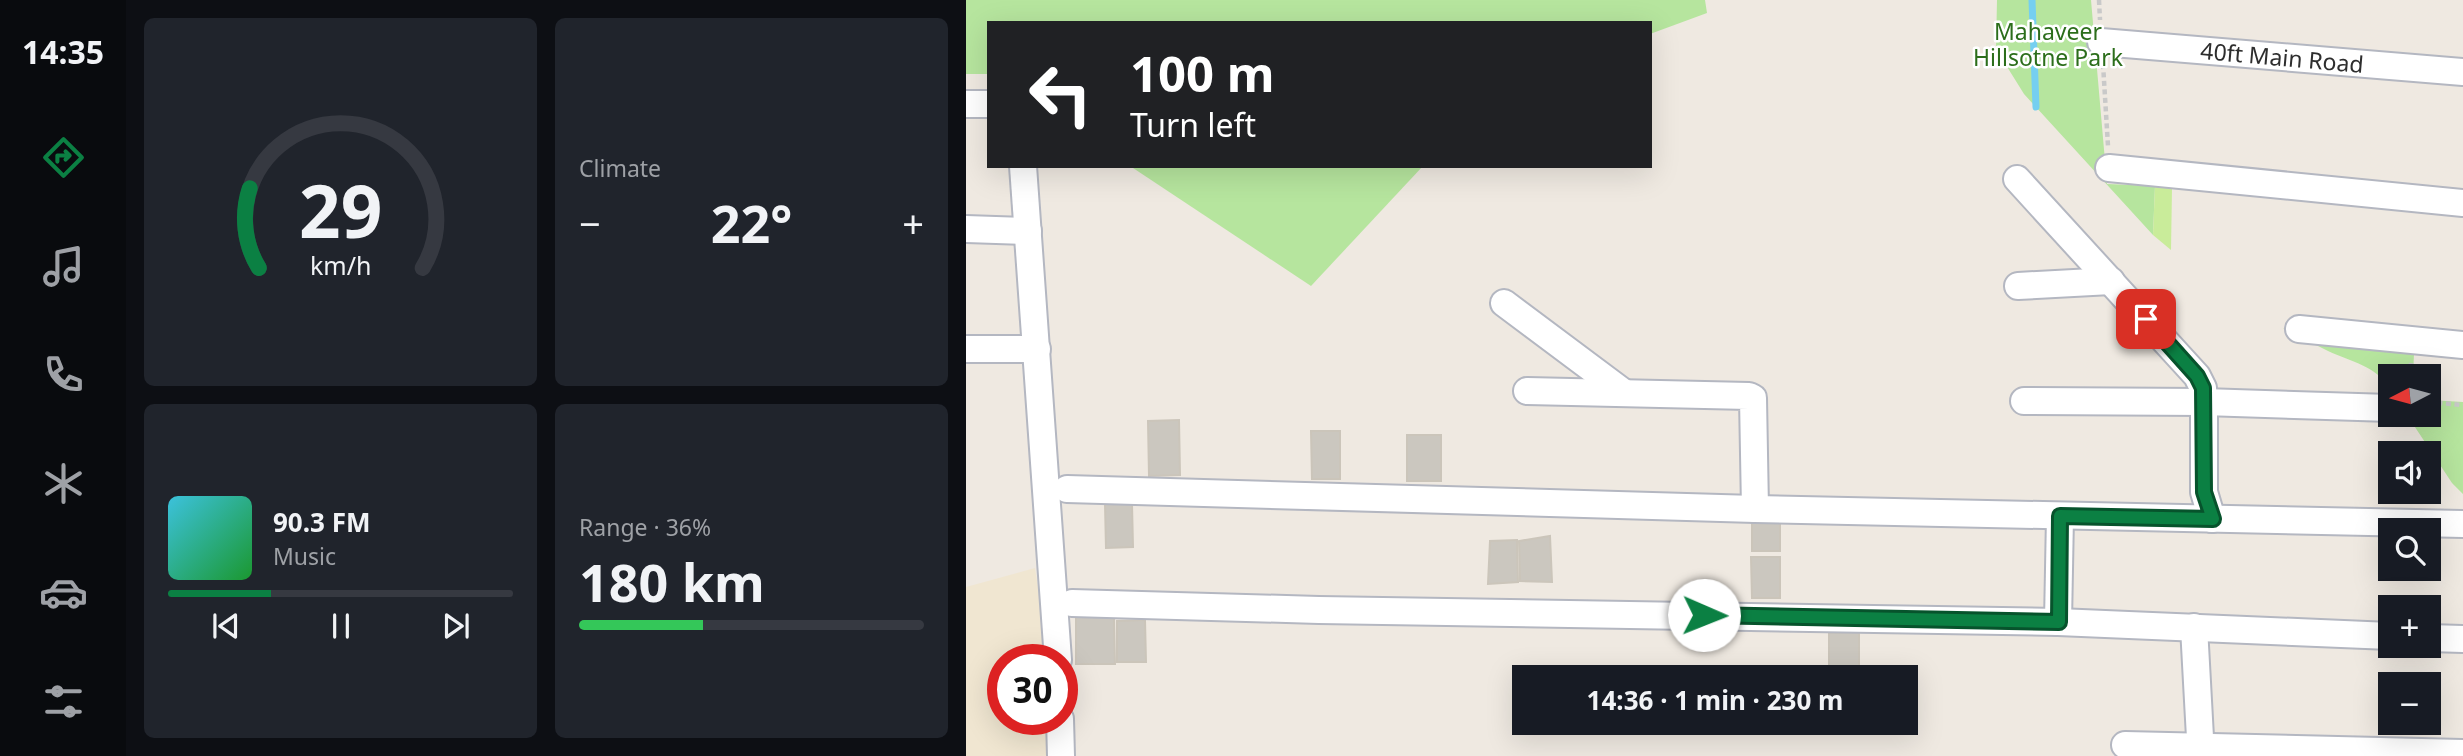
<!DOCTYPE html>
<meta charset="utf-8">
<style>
body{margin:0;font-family:"Noto Sans",sans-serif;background:#20242c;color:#f1f3f6;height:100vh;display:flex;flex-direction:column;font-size:26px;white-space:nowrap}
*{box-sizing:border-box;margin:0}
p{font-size:23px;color:#9ea1a6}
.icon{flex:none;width:38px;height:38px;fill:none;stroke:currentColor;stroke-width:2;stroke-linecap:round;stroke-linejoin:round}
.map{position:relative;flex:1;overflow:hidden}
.details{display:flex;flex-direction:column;gap:18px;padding:18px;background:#0d0f14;width:840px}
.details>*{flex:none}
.banner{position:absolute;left:21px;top:21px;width:665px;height:147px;border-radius:0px;box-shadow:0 7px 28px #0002;background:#202124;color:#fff;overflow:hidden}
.needle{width:46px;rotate:264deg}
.tools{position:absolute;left:1412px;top:364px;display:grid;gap:14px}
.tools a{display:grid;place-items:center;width:63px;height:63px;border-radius:0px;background:#171b24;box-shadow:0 7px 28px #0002;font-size:35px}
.speed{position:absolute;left:21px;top:644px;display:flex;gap:14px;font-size:35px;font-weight:700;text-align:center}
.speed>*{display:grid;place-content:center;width:91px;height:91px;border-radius:50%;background:#171b24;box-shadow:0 7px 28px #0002;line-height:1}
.speed .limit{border:10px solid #d22;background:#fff;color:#111}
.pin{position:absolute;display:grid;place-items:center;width:60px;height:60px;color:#fff;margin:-30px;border-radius:14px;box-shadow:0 4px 10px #0006}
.me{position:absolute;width:77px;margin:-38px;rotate:91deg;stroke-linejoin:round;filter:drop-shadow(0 0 5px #0008)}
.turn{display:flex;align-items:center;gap:24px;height:147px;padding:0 28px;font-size:32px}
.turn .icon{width:91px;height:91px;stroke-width:2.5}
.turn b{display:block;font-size:49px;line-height:60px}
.big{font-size:52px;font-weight:700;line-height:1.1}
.details .card{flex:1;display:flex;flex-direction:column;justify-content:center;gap:10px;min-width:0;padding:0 24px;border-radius:10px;background:#20242c}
.details .dial{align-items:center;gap:0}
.dial svg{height:182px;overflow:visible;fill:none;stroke:#363941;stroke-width:7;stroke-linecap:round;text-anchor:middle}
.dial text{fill:#f1f3f6;stroke:none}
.song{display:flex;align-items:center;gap:21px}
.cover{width:84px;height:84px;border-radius:10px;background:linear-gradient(135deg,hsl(190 70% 55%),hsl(130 70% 35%))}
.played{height:7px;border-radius:4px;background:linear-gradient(90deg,#0b8043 30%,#363941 30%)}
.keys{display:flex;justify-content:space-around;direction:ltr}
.heat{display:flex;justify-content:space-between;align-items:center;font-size:38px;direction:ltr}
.charge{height:10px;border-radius:5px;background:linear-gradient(90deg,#34c759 36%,#363941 0)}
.details .tiles{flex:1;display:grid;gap:18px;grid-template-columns:repeat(2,1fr)}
.trip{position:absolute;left:546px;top:665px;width:406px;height:70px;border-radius:0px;background:#171b24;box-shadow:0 7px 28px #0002;font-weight:700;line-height:70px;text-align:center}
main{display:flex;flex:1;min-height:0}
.dock{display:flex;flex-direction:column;width:126px;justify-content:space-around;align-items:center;background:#090b0e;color:#9ea1a6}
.dock .icon{width:49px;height:49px}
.dock .current{color:#0b8043}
.dock b{font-size:32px;color:#f1f3f6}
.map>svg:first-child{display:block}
.education{fill:#f0e6d1}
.green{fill:#b6e59e}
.pitch{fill:#c9ec9a}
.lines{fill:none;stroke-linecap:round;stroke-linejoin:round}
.stream{stroke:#75cff0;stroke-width:7}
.building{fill:#cbc7bf;stroke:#cbc5ba;stroke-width:2}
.minor-casing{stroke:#b4b7c1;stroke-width:30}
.path{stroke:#c9c9c9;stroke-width:4.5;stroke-dasharray:5 3.5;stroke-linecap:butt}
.minor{stroke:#fff;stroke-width:26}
.route-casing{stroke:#07532c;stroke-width:18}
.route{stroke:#0b8043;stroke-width:12}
.labels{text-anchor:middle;stroke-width:5;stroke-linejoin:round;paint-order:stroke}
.park-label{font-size:23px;fill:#2c6e1b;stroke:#fff}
.street-label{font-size:23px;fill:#2e2e2e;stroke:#fff}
</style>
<main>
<nav class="dock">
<b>14:35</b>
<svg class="icon current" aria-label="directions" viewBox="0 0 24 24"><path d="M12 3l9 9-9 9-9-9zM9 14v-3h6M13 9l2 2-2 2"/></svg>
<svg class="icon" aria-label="music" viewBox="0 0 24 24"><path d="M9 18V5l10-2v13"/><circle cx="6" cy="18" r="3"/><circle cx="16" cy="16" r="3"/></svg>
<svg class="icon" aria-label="phone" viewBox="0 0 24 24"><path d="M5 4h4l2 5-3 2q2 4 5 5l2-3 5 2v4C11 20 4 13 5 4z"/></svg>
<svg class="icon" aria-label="climate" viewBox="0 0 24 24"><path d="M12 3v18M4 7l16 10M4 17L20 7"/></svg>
<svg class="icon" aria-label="car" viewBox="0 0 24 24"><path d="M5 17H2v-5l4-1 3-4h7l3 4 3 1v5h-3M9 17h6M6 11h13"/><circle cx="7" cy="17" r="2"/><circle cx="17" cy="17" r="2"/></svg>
<svg class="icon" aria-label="filters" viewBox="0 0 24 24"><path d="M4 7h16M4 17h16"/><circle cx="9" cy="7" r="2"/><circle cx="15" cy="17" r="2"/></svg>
</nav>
<section class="details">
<div class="tiles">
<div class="card dial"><svg viewBox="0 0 100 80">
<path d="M14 69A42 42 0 1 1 86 69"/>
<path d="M14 69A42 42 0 0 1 10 34" stroke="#0b8043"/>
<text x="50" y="56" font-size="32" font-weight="700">29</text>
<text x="50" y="72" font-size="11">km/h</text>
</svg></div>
<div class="card"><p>Climate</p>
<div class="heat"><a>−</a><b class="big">22°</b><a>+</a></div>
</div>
<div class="card">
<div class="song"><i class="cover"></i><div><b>90.3 FM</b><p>Music</p></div></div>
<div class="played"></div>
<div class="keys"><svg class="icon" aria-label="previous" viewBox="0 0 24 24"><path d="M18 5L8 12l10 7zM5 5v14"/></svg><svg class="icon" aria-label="pause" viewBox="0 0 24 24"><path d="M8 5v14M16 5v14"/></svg><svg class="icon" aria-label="next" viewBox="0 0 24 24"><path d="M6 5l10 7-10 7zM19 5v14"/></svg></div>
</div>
<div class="card"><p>Range · 36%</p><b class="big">180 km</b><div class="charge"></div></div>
</div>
</section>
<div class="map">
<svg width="1497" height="756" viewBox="0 0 1497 756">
<rect width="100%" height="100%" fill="#efe9e1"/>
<polygon class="education" points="69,568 76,612 78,660 37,660 37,719 80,719 80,756 0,756 0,587"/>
<g class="green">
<polygon points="0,0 739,0 741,13 684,34 684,23 23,23 23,74 0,74"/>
<polygon points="1031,0 1125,0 1141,184 1189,186 1187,235 1058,94 1030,49"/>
<polygon points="164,166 457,166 345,286"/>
<path d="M1317,328L1446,341L1448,354L1447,376H1424V389C1411,366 1385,362 1362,351C1347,344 1332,336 1317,328Z"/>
<polygon points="1463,400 1497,402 1497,494 1486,483 1441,415 1463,415"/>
</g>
<polygon class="pitch" points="1189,186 1206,188 1205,250 1187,235"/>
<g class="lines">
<polyline class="stream" points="1066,0 1070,107"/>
</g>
<g class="building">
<polygon points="213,420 214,475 183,476 182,421"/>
<polygon points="345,431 374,431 374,479 346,479"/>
<rect x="441" y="435" width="34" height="46"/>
<polygon points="139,504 166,504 167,547 140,548"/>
<rect x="786" y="515" width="28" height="36"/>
<polygon points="584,536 586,582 554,581 553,541"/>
<polygon points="551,540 552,582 522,584 524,541"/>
<polygon points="785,557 814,557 814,598 786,598"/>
<polygon points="110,617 148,617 149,664 110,664"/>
<polygon points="179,620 180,662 151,662 151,621"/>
<rect x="863" y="633" width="30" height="41"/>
</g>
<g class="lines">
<g class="minor-casing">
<g id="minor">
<polyline points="1135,42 1497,72"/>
<polyline points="0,104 23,104"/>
<polyline points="57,166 92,660"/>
<polyline points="1143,168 1497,203"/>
<polyline points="1051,179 1231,376 1237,388 1238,402 1238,492 1246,519"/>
<polyline points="0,229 62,231"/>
<polyline points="1052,286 1145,281"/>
<polyline points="538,303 657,392"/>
<polyline points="1333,329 1497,345"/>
<polyline points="0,349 71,349"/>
<polyline points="561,391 783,396 787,398 789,509"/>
<polyline points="1058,401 1238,402 1424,408"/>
<polyline points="101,489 789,509 1497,524"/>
<polyline points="106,603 353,610 1092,622 1424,636"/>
<polyline points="1092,622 1094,516"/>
<polyline points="1228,627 1235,756"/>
<polyline points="1463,638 1497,639"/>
<polyline points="94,719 95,756"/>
<polyline points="1159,745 1497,753"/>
</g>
</g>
<g class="path">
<polyline points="1133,0 1134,20"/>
<polyline points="1137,64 1142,146"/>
<polyline points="1444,376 1445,363"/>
<polyline points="1463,402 1497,405"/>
</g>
<use href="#minor" class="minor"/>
</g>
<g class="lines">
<g class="route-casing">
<polyline id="route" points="738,615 1093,622 1094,516 1247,519 1238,492 1237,388 1231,376 1180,319"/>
</g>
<use href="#route" class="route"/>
</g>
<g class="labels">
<g class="park-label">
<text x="1082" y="40">Mahaveer<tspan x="1082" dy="26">Hillsotne Park</tspan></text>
</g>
<g class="street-label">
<text transform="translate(1316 58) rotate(5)" y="8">40ft Main Road</text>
</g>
</g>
</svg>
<div class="tools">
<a><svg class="needle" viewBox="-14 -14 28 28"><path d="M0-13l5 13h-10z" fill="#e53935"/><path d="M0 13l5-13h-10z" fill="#9ea1a6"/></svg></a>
<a><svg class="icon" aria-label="sound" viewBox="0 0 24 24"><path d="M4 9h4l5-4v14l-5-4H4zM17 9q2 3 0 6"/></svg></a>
<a><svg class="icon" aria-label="search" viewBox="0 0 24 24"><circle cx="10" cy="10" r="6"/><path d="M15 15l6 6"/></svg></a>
<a>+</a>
<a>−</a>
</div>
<div class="speed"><div class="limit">30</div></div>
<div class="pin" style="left:1180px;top:319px;background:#d93025"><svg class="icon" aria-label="arrive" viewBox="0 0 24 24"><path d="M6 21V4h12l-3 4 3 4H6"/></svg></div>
<svg class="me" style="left:738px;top:615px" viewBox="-20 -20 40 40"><circle r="19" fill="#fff"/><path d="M0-13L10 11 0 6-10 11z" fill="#0b8043"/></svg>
<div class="trip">14:36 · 1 min · 230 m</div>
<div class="banner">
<div class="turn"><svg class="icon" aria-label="left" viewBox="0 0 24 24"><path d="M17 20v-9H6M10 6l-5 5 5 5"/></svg><div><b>100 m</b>Turn left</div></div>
</div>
</div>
</main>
